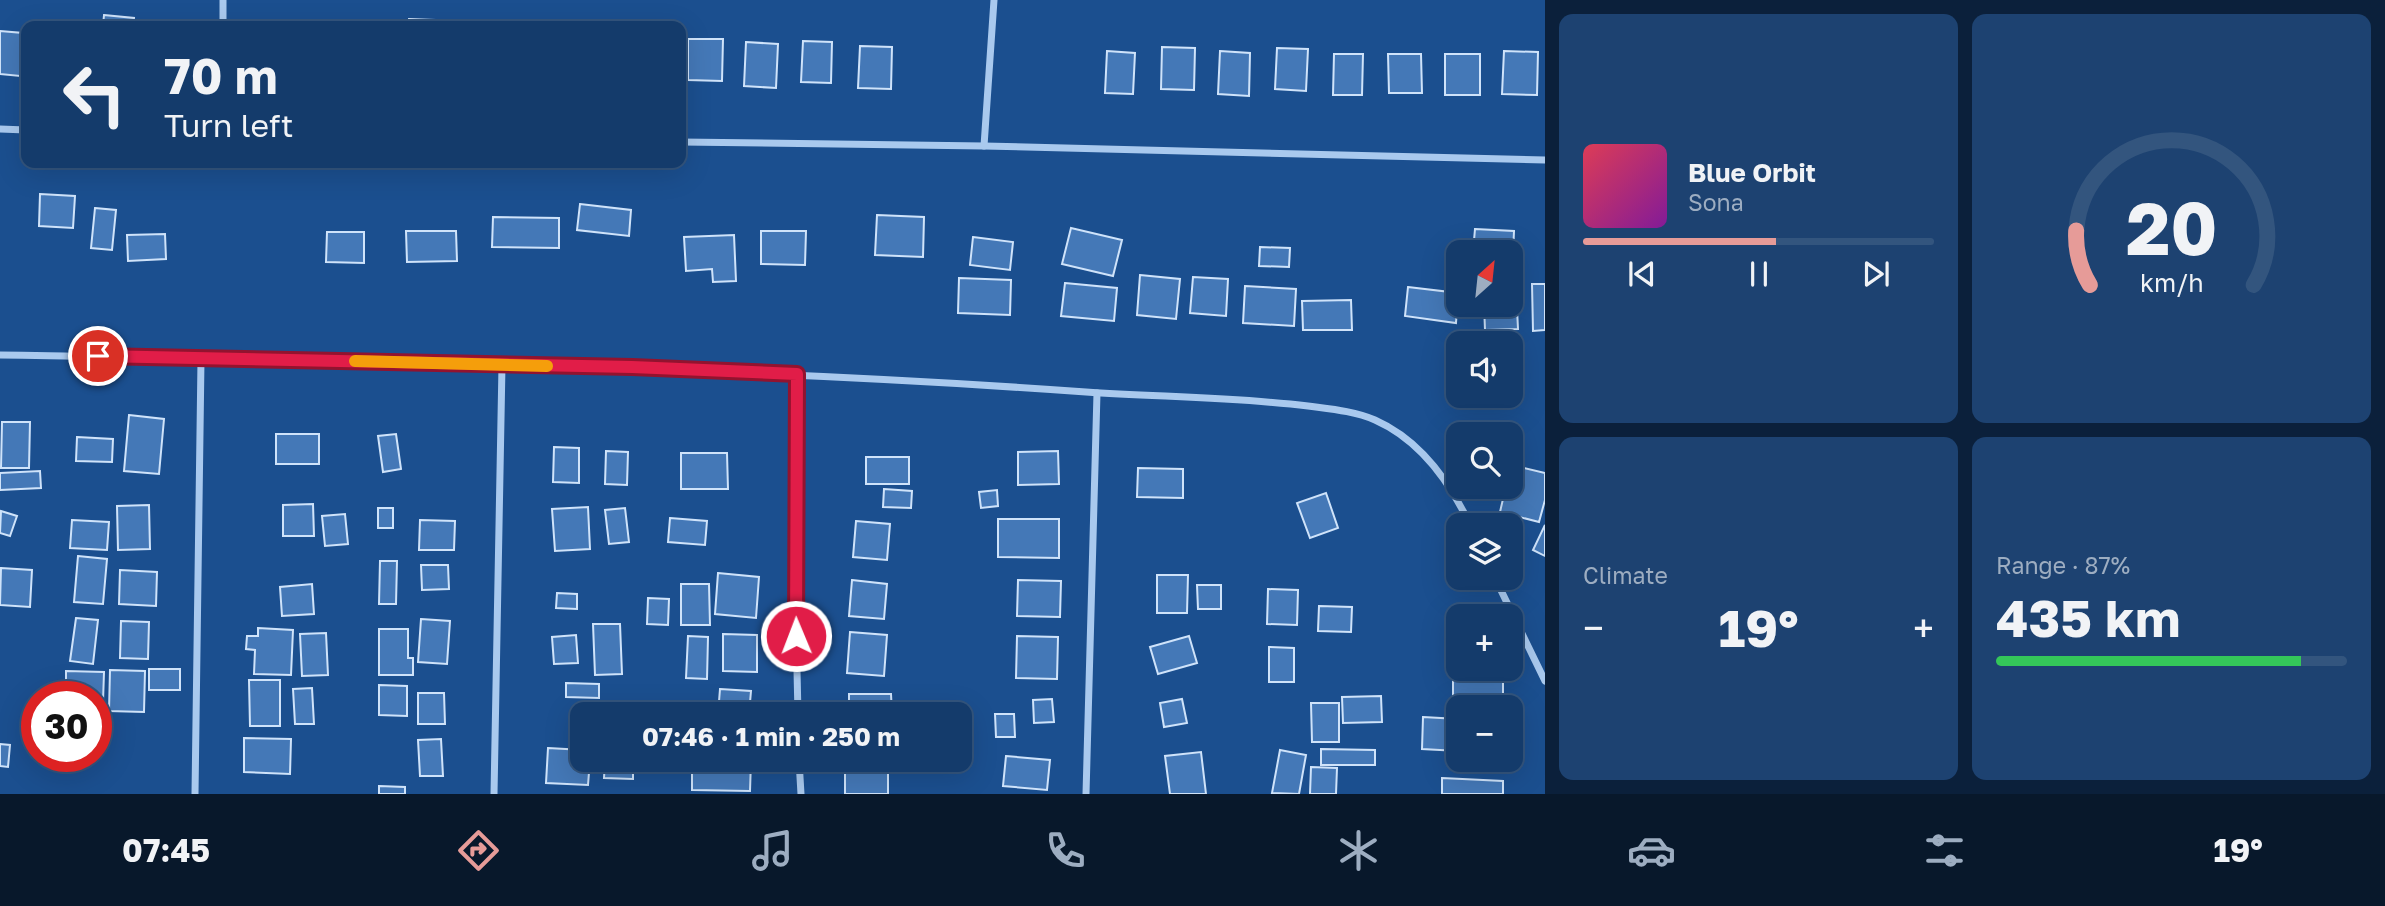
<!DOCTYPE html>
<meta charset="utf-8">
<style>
body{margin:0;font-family:"Golos Text",sans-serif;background:#1d4271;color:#f1f3f6;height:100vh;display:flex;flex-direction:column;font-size:26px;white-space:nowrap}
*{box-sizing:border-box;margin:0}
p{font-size:23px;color:#9dadc1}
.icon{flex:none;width:38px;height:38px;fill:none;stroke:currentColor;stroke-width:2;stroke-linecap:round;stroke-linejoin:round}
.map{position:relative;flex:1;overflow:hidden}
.drawer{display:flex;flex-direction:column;gap:14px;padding:14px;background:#0b203b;width:840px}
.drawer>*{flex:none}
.banner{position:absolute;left:21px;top:21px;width:665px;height:147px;border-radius:14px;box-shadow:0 7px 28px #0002,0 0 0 2px #33557e;background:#143b6b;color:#f1f3f6;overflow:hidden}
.needle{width:46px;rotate:27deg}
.fabs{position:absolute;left:1446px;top:240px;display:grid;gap:14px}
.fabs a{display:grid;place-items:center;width:77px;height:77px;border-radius:14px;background:#143b6b;box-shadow:0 7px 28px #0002,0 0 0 2px #33557e;font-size:35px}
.speed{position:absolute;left:21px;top:681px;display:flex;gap:14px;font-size:35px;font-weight:700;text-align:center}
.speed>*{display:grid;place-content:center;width:91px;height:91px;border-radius:50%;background:#143b6b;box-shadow:0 7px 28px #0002,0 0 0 2px #33557e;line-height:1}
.speed .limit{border:10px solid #d22;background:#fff;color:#111}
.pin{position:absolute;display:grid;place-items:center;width:60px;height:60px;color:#fff;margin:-30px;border:4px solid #fff;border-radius:50%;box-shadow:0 2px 7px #0007}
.me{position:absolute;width:77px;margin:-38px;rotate:359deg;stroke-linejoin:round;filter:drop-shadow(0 0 5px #0008)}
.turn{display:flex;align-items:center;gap:24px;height:147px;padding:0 28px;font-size:32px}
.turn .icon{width:91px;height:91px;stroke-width:2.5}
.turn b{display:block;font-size:49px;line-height:60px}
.big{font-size:52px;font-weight:700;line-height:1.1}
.drawer .card{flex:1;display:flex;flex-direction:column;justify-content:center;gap:10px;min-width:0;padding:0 24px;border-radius:14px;background:#1d4271}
.drawer .dial{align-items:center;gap:0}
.dial svg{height:182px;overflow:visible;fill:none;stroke:#33557e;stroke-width:7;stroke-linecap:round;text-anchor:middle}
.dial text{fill:#f1f3f6;stroke:none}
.song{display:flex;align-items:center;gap:21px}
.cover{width:84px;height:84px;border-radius:10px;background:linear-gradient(135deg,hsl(350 70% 55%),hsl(290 70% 35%))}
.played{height:7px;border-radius:4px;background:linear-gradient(90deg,#e69b98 55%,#33557e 55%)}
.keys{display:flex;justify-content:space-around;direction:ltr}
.heat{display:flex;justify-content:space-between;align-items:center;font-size:38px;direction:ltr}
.charge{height:10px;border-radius:5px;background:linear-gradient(90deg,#34c759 87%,#33557e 0)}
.drawer .tiles{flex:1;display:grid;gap:14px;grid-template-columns:repeat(2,1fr)}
.trip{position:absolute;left:570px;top:702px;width:402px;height:70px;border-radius:14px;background:#143b6b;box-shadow:0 7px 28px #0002,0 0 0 2px #33557e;font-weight:700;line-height:70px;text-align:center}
.menu{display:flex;height:112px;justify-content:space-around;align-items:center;background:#08182b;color:#9dadc1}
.menu .icon{width:49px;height:49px}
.menu .on{color:#e69b98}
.menu b{font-size:32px;color:#f1f3f6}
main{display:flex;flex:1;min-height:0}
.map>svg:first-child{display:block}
.building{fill:#4478b7;stroke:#cfe3fa;stroke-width:2}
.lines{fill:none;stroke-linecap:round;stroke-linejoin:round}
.street{stroke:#a9c9ee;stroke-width:7}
.route-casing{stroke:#92132f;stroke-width:18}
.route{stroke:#e11d48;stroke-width:12}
.slow{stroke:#f59e0b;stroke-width:12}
</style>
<main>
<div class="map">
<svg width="1545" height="794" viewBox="0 0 1545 794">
<rect width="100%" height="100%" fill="#1b4f8f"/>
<g class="building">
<polygon points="104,15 134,18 133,26 103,26"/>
<polygon points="409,19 435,20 435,26 408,26"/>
<polygon points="0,31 23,33 20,76 0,74"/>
<polygon points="688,39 723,39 722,81 688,80"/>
<polygon points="803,41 832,42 831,83 801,82"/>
<polygon points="746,42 778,44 776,88 744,86"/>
<polygon points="860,46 892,47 891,89 858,88"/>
<polygon points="1162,47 1195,48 1194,90 1161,89"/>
<polygon points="1277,48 1308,49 1306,91 1275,89"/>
<polygon points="1107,51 1135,53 1133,94 1105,93"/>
<polygon points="1220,51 1250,53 1249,96 1218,94"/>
<polygon points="1504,51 1538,52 1537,95 1502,94"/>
<polygon points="1334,54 1363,54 1362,95 1333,95"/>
<polygon points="1388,54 1421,54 1422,93 1389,93"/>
<rect x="1445" y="54" width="35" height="41"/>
<polygon points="40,194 75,196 73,228 39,226"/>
<polygon points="580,204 631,210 629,236 577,230"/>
<polygon points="95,208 116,210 112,250 91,248"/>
<polygon points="877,215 924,217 923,257 875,255"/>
<polygon points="493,217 559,218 559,248 492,247"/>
<polygon points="1071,228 1122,240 1113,276 1062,264"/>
<polygon points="1475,229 1514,231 1513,255 1510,255 1510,252 1473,252"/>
<polygon points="406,231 456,231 457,261 407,262"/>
<polygon points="761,231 806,231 805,265 761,264"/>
<polygon points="327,232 364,232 364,263 326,262"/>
<polygon points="165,234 166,259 128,261 127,235"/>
<polygon points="734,235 736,281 713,282 712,269 686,271 684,237"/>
<polygon points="973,237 1013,242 1010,270 970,265"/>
<polygon points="1260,247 1290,248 1289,267 1259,266"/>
<polygon points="1140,275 1180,279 1176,319 1137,315"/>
<polygon points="1193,277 1228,279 1226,316 1190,313"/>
<polygon points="959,278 1011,280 1010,315 958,313"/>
<polygon points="1065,283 1117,288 1114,321 1061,316"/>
<polygon points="1532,284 1545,284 1545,330 1533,331"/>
<polygon points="1245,286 1296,289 1294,326 1243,323"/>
<polygon points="1408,287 1458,293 1456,323 1405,316"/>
<polygon points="1510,288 1516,288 1518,329 1485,330 1484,304 1510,304"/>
<polygon points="1351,300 1352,330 1303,330 1302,301"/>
<polygon points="129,415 164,419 159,474 124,471"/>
<polygon points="2,422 30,422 29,468 1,468"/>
<rect x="276" y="434" width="43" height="30"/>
<polygon points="396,434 401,469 383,472 378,436"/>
<polygon points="77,437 113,439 112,462 76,461"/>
<polygon points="554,447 579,448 579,483 553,482"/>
<polygon points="606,451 628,452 627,485 605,484"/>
<polygon points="1058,451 1059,484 1018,485 1018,452"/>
<polygon points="681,453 727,453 728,489 681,489"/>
<rect x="866" y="457" width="43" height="27"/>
<polygon points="1511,465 1545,473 1545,500 1539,522 1500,512 1506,486 1510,486"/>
<polygon points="1138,468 1183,469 1183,498 1137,497"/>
<polygon points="40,471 41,488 0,490 0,473"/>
<polygon points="884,489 912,491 911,508 883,507"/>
<polygon points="997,490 998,506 981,508 979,492"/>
<polygon points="1326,493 1338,528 1310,538 1297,503"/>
<polygon points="313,504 314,536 283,536 283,505"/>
<polygon points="149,505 150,549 118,550 117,506"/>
<polygon points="588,507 590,549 555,551 552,509"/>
<rect x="378" y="508" width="15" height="20"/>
<polygon points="625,508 629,542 609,544 605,510"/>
<polygon points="1,511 17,516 10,536 0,533"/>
<polygon points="345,514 348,544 325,546 322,516"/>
<polygon points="670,518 707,521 705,545 668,542"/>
<polygon points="998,519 1059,519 1059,558 998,557"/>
<polygon points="72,520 109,522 107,550 70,548"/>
<polygon points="420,520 455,521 454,550 419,550"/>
<polygon points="856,521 890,524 887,560 853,557"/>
<polygon points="1545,525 1545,556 1533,550"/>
<polygon points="78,556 107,559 103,604 74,602"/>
<polygon points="380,561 397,561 396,604 379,604"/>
<polygon points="421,565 448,565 449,589 422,590"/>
<polygon points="1,568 32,570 30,607 0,605"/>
<polygon points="120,570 157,572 156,606 119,604"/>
<polygon points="718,573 759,577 756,618 715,614"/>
<polygon points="1157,575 1188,575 1187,613 1157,613"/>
<polygon points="852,580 887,584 884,619 849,616"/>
<polygon points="1018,580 1061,581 1060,617 1017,616"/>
<polygon points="312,584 314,614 282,616 280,587"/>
<polygon points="681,584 709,584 710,625 681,625"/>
<polygon points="1197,585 1221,585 1221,609 1198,609"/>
<polygon points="1268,589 1298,590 1297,625 1267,624"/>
<polygon points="557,593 577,594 577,609 556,608"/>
<polygon points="648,598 669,599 668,625 647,624"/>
<polygon points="1319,606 1352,607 1351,632 1318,631"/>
<polygon points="76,618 98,620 93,664 70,661"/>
<polygon points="421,619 450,621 447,664 418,662"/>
<polygon points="121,621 149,622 148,659 120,658"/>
<polygon points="593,624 620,624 622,674 595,675"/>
<polygon points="258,628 293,630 291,675 254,674 255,650 246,649 247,636 258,636"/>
<polygon points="379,629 408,629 408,658 413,658 413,675 379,675"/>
<polygon points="850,632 887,635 884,676 847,673"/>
<polygon points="326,633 328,675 302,676 300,634"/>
<polygon points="723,634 757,635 757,672 723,671"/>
<polygon points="576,635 578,663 554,664 552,637"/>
<polygon points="688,636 708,637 707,679 686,678"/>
<polygon points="1017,636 1058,637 1057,679 1016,678"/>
<polygon points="1189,636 1197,663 1158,674 1150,647"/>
<polygon points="1269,647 1294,648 1294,682 1269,682"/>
<rect x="149" y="669" width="31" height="21"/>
<polygon points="110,670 145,671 144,712 109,711"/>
<polygon points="66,671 104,672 103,702 96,701 96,696 66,696"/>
<polygon points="1453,678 1503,679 1503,707 1453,708"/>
<polygon points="249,680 280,680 280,726 250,726"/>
<polygon points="566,683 599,684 599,698 566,697"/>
<polygon points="379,685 407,686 407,716 379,715"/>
<polygon points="312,688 314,724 295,724 293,689"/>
<polygon points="720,689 751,691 749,714 718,714"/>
<polygon points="418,693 444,693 445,724 418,724"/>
<polygon points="849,694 891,694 892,714 849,714"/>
<polygon points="1381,696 1382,722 1343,723 1342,697"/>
<polygon points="1052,699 1054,722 1034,723 1033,700"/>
<polygon points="1182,699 1187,723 1164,727 1160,703"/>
<polygon points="1311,703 1339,703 1339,742 1312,742"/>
<rect x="659" y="711" width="45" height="3"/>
<polygon points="995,714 1014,714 1015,737 996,737"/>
<polygon points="1423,717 1458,719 1458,751 1422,749"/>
<polygon points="244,738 291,739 290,774 244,772"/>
<polygon points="441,739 443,776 420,776 418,740"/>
<polygon points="0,744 10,745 8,767 0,766"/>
<polygon points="548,748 583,750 583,760 590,760 588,785 546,783"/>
<polygon points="1321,749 1375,750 1375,765 1321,765"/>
<polygon points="1280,750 1306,755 1299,794 1272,793"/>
<polygon points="1201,752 1206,794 1170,794 1165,756"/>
<polygon points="1006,756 1050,760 1047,790 1003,786"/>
<polygon points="605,760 633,760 633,779 604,778"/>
<polygon points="719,760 751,760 750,791 692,790 692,764 719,765"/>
<polygon points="856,760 888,760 888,794 845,794 845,770 857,770"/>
<polygon points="1311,767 1337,768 1336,794 1310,794"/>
<polygon points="1442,778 1503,781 1503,794 1442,794"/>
<polygon points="379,786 405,787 405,794 379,794"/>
</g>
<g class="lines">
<g class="street">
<polyline points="223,0 223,26"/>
<polyline points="0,129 26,130"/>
<polyline points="681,142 984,146 1545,160"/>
<polyline points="984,146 994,0"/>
<path d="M0,355C69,355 138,359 207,360C500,363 793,371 1086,392C1160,397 1234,397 1308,406C1330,409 1354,411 1375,420C1420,440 1450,482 1470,525"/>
<polyline points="797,375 795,584 798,714"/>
<polyline points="1495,578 1545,681"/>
<polyline points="799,760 801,794"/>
<polyline points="195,794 201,360"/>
<polyline points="494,794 502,365"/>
<polyline points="1086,794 1097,393"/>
</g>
</g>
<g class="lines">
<g class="route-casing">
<polyline id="route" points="98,356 632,367 797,374 796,636"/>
</g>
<use href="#route" class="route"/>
<polyline class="slow" points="355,361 547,366"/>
</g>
</svg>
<div class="fabs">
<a><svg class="needle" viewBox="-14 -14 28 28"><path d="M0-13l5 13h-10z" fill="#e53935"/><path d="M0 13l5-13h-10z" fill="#9dadc1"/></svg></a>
<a><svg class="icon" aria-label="sound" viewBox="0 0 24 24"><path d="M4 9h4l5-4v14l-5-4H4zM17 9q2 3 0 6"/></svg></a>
<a><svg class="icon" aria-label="search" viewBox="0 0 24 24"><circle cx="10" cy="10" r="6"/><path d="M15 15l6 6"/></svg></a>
<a><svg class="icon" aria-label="layers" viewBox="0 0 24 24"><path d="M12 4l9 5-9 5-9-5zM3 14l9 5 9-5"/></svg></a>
<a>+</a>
<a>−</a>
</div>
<div class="speed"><div class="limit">30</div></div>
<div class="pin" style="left:98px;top:356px;background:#d93025"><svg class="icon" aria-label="arrive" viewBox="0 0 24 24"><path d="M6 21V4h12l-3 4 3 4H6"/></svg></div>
<svg class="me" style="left:796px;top:636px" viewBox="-20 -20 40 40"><circle r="17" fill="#e11d48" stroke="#fff" stroke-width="3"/><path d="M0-11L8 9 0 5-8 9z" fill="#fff"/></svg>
<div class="trip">07:46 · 1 min · 250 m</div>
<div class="banner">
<div class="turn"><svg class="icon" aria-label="left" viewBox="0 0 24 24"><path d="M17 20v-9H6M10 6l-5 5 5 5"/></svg><div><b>70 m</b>Turn left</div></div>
</div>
</div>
<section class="drawer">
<div class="tiles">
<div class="card">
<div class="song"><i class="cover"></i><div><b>Blue Orbit</b><p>Sona</p></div></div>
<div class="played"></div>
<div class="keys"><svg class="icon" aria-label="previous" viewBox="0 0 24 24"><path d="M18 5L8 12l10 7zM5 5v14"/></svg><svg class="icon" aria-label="pause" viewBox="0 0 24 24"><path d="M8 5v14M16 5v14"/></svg><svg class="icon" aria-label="next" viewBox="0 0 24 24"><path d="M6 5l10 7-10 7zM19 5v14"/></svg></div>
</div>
<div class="card dial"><svg viewBox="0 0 100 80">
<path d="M14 69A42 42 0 1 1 86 69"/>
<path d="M14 69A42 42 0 0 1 8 45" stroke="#e69b98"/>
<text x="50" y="56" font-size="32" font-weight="700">20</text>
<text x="50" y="72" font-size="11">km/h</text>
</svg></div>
<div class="card"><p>Climate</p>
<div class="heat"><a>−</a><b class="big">19°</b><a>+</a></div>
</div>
<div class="card"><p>Range · 87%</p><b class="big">435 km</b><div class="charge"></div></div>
</div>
</section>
</main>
<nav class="menu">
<b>07:45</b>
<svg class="icon on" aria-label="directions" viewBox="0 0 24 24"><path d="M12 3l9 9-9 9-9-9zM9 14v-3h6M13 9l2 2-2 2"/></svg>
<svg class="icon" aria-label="music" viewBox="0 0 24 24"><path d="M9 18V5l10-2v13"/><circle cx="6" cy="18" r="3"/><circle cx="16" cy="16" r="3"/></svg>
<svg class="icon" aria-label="phone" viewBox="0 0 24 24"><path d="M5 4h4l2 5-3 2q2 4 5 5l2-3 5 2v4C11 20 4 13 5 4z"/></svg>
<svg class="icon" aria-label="climate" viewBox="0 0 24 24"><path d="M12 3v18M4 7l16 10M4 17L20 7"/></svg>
<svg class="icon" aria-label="car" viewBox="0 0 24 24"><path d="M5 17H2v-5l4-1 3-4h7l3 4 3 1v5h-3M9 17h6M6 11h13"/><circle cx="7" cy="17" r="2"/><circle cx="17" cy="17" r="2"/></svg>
<svg class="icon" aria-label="filters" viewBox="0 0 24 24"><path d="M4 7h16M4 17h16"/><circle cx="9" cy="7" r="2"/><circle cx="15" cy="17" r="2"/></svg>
<b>19°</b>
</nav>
